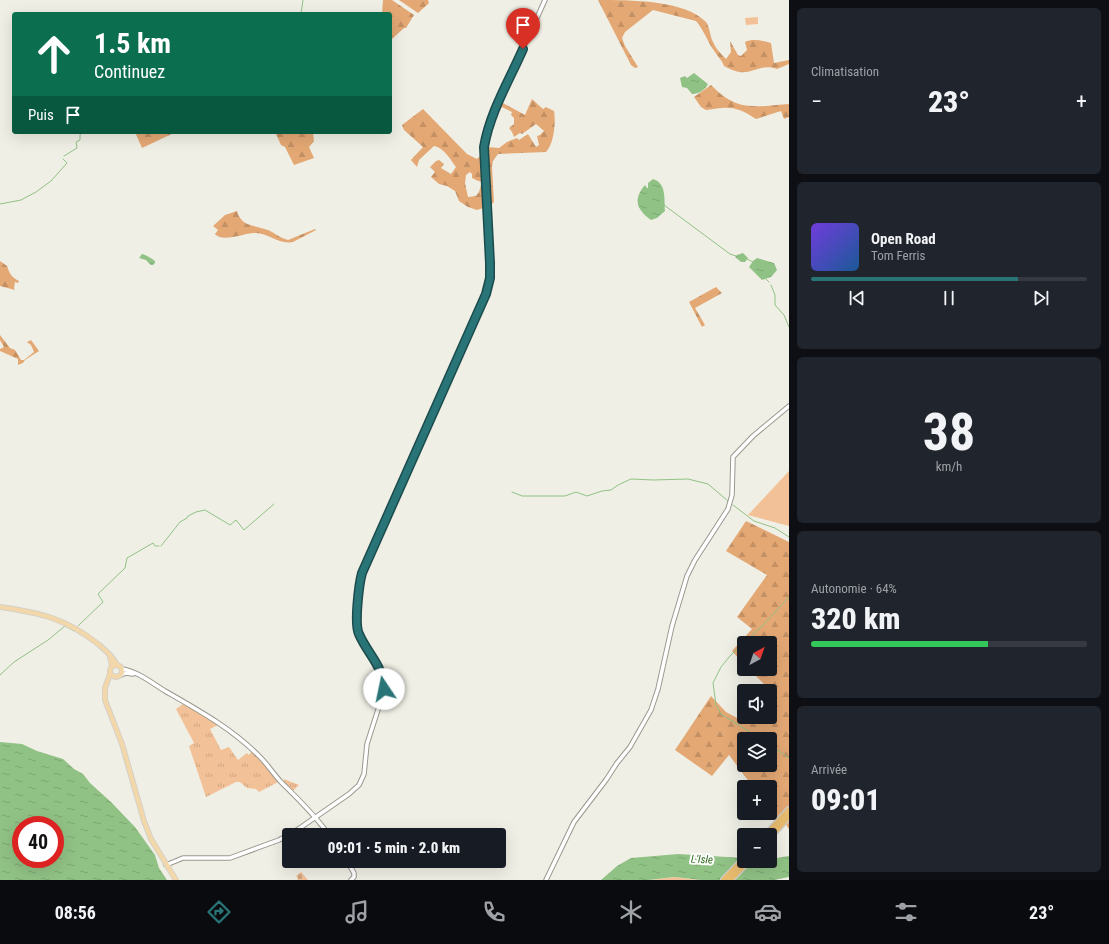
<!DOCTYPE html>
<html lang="fr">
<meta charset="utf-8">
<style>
body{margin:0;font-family:"Roboto Condensed",sans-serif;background:#20242c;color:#f1f3f6;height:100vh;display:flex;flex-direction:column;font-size:15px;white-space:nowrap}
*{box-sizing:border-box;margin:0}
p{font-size:13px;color:#9ea1a6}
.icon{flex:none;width:22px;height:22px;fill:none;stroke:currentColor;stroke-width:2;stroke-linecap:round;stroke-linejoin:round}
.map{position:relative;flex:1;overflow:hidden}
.sheet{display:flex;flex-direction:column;gap:8px;padding:8px;background:#0d0f14;width:320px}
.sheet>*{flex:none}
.guide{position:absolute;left:12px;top:12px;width:380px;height:122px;border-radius:4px;box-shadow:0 4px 16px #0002;background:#0b6e4f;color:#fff;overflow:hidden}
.needle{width:26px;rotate:40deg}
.tools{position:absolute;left:737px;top:636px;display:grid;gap:8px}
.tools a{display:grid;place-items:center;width:40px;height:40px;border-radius:4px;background:#171b24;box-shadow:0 4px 16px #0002;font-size:20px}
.speed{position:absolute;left:12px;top:816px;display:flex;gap:8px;font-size:20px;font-weight:700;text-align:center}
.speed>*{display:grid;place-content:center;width:52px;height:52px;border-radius:50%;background:#171b24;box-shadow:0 4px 16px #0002;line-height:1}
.speed .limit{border:6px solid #d22;background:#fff;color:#111}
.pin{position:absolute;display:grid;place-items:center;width:34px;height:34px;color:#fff;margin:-41px -17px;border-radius:50% 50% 50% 0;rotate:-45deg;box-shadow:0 0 4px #0007}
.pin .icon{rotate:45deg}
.me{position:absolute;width:44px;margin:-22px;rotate:349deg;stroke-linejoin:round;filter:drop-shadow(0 0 3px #0008)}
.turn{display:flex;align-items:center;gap:14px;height:84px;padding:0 16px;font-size:18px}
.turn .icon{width:52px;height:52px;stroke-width:2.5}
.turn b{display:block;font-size:28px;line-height:34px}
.then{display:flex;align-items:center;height:38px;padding:0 16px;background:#0003;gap:8px;font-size:15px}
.big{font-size:30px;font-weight:800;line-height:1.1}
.sheet .card{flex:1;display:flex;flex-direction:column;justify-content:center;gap:6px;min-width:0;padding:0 14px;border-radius:6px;background:#20242c}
.sheet .dial{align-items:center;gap:0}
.dial b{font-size:52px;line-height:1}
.song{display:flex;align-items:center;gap:12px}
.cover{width:48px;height:48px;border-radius:6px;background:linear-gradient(135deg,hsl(260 70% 55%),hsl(210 70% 35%))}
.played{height:4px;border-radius:2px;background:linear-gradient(90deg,#297476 75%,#363941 75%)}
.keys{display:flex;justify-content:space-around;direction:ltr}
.heat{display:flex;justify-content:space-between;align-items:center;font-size:22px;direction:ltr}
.charge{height:6px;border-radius:3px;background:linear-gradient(90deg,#34c759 64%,#363941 0)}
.trip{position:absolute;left:282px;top:828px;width:224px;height:40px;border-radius:4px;background:#171b24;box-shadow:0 4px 16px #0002;font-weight:800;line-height:40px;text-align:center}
.tabs{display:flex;height:64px;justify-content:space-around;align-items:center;background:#090b0e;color:#9ea1a6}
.tabs .icon{width:28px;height:28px}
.tabs .on{color:#297476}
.tabs b{font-size:18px;color:#f1f3f6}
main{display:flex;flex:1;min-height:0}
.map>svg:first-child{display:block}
.green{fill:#f3c197}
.forest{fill:url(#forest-firs);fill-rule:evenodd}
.cemetery{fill:url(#cemetery-stones)}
.park{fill:url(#park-tufts)}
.water{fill:url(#water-ripples);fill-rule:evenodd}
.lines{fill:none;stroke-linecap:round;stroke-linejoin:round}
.stream{stroke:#91c285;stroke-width:1}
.tertiary-casing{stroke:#99988f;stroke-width:5.5}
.primary-casing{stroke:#cfcece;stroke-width:6}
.motorway-casing{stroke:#cfcece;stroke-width:8}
.tertiary{stroke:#fff;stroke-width:3.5}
.primary{stroke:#f1d7a9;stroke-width:4.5}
.motorway{stroke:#e8bc6f;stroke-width:5.5}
.route-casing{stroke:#1b4b4d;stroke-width:10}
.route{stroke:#297476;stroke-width:7}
.labels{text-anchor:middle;stroke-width:4;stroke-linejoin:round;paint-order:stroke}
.water-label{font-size:11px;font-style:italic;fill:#286616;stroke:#fff}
</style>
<main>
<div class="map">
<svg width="789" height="880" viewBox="0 0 789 880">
<defs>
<pattern id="forest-firs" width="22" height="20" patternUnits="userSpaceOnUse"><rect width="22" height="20" fill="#e4a874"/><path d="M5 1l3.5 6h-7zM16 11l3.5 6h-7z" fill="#c39064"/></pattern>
<pattern id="cemetery-stones" width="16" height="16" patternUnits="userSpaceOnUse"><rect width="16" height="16" fill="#f3c197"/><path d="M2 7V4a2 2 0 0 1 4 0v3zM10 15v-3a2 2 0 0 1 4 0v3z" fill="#d0a682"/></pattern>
<pattern id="park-tufts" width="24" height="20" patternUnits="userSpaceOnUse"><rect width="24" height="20" fill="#f3c197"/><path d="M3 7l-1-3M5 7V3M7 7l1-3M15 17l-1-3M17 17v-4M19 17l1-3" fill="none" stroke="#d0a682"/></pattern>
<pattern id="water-ripples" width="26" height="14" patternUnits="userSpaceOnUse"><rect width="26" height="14" fill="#91c285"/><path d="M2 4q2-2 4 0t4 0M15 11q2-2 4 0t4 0" fill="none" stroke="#7da672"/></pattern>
</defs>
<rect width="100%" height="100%" fill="#f0efe5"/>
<g class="green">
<polygon points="758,17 758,24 746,25 745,18"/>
<polygon points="789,471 789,526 748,515"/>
<polygon points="674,877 697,880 652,880"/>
</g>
<g class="forest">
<polygon points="383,0 392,0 414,15 406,28 404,28 390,41 390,14 382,14"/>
<polygon points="399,0 428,0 429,3 418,13"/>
<path d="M598,0C630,0 685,0 706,22C710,28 710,36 713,42C716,49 721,54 726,59L731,52L730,41L738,55L741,56L747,50L745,42C753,38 763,41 771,43L774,63L789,60V64L777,69C762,63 753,74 739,72C734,71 728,68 724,66C722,60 718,57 715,52C708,43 704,30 696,21L653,10L625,32L622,38L625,46L638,67L635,68L631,65Z"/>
<path d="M711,85C718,92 726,99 736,103C750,109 774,105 789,104V117L784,119L781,111L756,119C737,106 728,106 706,110L701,107L694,97Z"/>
<path d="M532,99L543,109L546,107L554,111C556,122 554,144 546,152L498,154L493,161L492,167L494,202L491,205L489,202L486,155L488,147L499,148L507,142L517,138L519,140L528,134L536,147L539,145L537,136L540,135L544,131L536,124L522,134L520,133L514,137L512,132L509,128L514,124V118L511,115L512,112L502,107L497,115L496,114L501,102L525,115Z"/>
<path d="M423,109L467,154L477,159L480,156L484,157L483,162L484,182L478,181L472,178V174L470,172L466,175L465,183L468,197L476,196L479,192L481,185L484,184L486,207L477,210L468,207L459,201L455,191L447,186L439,184L431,177L435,172L430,167L436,161L439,160L444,164L441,168L451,174L456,167C451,160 443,147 434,146L419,160L417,167L411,160L423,147L404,130L402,125Z"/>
<polygon points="135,132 176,132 142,148"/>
<polygon points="275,132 314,132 313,133 314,141 309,147 314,158 294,165 285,147 281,145"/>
<path d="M237,211C241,227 255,225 268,230C275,233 280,238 288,240L315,229L316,230L293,242C278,245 268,232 254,233C244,233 223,243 215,234L218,230L213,226L225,215Z"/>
<path d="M0,261L7,266C10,274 11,277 19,281L18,283L15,282L14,288L15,290L0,286Z"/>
<polygon points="716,287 722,293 695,308 705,325 702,327 689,302"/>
<polygon points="0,335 10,348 15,350 21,360 24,360 34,352 31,345 27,342 31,340 39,351 25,360 23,363 18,365 18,359 0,351 0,349 4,347 0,340"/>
<path d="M746,521L789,542V829L780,817L778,820L770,809V787H753L729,755L712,776L675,750L711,696L726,712L739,719L744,714V717H770V691H767L769,689L749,669H770V643H744V664L732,651L752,629L737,617L767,575L726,551ZM744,739H770V765H744Z"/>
</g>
<polygon class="cemetery" points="301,872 308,880 297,880 298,879 296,876"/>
<g class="park">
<polygon points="183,704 210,719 218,725 210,729 221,750 229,747 238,760 247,753 249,755 251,752 258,757 278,782 259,792 256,789 247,788 240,782 236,782 206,797 189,746 194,743 176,709"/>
<polygon points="284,779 299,785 293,791 284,783"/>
</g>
<g class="water">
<path d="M694,73L708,84C706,89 699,94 692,94L687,88L682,87L680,78L685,76L687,78Z"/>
<path d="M653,179C667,183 664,200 665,211L657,218L651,220C636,209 633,199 645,185L647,188H648V183Z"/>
<polygon points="743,253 748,258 745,262 741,262 735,257 737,255"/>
<path d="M142,254C144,254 153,259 155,261V263L153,265H151L146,260L139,258Z"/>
<polygon points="757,258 774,263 777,270 771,277 762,280 749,267 753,261"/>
<path d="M0,742L22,744L37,751L63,759L74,769L83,774L90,783L111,802L135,827L155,855L159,868L167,880H0ZM21,825H55V859H21Z"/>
<polygon points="678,854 744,858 744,861 770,861 770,859 789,856 789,877 774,880 701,880 674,877 649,880 601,880 617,866 631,858"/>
</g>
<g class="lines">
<g class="stream">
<polyline points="301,14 303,0"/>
<polyline points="64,156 77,148 76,142 80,140 80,135 82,132"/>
<polyline points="0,204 21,200 36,192 51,181 67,163 63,159"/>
<polyline points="664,205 730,254 736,256"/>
<polyline points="747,259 753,262"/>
<polyline points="766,279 769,282"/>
<polyline points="771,285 775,295 775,305 784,315 789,327"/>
<polyline points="512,492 522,496 565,496 576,492 587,496 602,491 611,490 618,485 631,479 653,480 688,479 708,484 728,501"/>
<polyline points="733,505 754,521 775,528 789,537"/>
<polyline points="161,546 180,522 187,518 188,516 196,512 205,510 230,525 236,520 244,530 274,504"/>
<polyline points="78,626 103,602 98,594 125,568 127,558 153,543 155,546 159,546"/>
<polyline points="0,675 14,662 48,640 65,626 74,631"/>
<polyline points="761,739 721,714 716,705 713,683 721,667 730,656 765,623 789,597"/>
<polyline points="770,745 789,758"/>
</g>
<g class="tertiary-casing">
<g id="tertiary">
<path d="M122,669C137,671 152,683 165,691C198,710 231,728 258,755C267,763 273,774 282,783C299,800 315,815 329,835"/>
<polyline points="121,675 126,673 133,674"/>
<polyline points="347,861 354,873 354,877 351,880"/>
<polyline points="166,865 183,858 230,858 279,840 297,830 349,794 359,785 364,774 367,744 383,694 384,685 380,671 360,636 357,625 361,578 486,293 490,278 490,263 484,147 487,132 493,115 545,0"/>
<polyline points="546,880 574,822 606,780 617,763 630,747 651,710 658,689 672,626 687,576 695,560 728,509 732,495 733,457 753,436 789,406"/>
</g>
</g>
<g class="primary-casing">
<g id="primary">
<path d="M0,607C41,613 65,618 98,644C105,650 113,656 117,665"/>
<polyline points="110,656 112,666 110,670 110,674 115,677 119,676 122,673 121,667 117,665 112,666"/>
<polyline points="110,674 105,688 105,700 122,744 144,821 151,839 176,880"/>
</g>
</g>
<g class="motorway-casing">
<g id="motorway">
<polyline points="766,835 789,810"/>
<polyline points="770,837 789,816"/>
<polyline points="724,880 744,859"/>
<polyline points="730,880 748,861"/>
</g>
</g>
<use href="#tertiary" class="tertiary"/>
<use href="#primary" class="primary"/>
<use href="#motorway" class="motorway"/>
</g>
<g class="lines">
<g class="route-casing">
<path id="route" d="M384,689C384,667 367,653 359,634C354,624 359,584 362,573L486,294L490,278V263L484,147C490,112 509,81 523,49"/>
</g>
<use href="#route" class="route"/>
</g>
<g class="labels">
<g class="water-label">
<text transform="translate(702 859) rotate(3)" y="4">L'Isle</text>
</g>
</g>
</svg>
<div class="tools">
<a><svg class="needle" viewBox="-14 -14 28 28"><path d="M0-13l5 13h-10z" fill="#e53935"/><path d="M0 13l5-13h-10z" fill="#9ea1a6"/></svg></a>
<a><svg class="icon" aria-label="sound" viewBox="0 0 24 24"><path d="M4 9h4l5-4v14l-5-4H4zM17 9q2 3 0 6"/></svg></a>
<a><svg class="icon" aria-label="layers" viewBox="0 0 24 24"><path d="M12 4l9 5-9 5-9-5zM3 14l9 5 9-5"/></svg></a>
<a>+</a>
<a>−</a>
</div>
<div class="speed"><div class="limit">40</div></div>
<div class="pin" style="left:523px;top:49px;background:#d93025"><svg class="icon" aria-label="arrive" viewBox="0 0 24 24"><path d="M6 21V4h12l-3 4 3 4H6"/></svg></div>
<svg class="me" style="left:384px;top:689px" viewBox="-20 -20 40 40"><circle r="19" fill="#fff"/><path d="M0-13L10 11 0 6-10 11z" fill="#297476"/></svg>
<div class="trip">09:01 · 5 min · 2.0 km</div>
<div class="guide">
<div class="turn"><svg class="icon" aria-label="ahead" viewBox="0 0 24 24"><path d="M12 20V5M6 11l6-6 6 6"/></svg><div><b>1.5 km</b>Continuez</div></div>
<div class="then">Puis<svg class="icon" aria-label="arrive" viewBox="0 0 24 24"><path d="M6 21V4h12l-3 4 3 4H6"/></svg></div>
</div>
</div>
<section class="sheet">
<div class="card"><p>Climatisation</p>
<div class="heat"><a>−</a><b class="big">23°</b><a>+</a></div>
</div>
<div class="card">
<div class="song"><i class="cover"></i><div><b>Open Road</b><p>Tom Ferris</p></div></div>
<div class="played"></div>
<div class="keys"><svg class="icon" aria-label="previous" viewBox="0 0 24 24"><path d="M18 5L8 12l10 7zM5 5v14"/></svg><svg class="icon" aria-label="pause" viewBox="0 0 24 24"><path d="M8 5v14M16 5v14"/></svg><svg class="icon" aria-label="next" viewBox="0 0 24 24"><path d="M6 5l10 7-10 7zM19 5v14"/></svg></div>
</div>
<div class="card dial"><b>38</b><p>km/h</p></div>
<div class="card"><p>Autonomie · 64%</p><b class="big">320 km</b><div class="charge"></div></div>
<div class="card"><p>Arrivée</p><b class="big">09:01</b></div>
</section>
</main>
<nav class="tabs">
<b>08:56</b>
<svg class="icon on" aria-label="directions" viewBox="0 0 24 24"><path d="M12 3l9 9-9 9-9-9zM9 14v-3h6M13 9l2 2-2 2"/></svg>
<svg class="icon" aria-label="music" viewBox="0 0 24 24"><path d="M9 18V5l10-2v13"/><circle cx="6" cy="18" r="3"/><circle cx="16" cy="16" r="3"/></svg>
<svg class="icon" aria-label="phone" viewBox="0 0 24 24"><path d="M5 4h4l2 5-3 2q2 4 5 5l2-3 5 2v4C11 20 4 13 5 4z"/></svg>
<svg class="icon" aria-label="climate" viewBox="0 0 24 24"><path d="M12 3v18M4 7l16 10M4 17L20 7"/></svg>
<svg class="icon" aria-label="car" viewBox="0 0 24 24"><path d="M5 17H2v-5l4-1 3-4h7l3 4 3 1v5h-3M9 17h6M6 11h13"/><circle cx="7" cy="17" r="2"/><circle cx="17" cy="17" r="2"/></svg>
<svg class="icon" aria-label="filters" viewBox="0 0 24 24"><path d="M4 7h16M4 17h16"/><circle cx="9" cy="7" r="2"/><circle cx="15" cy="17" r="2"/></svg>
<b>23°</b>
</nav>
